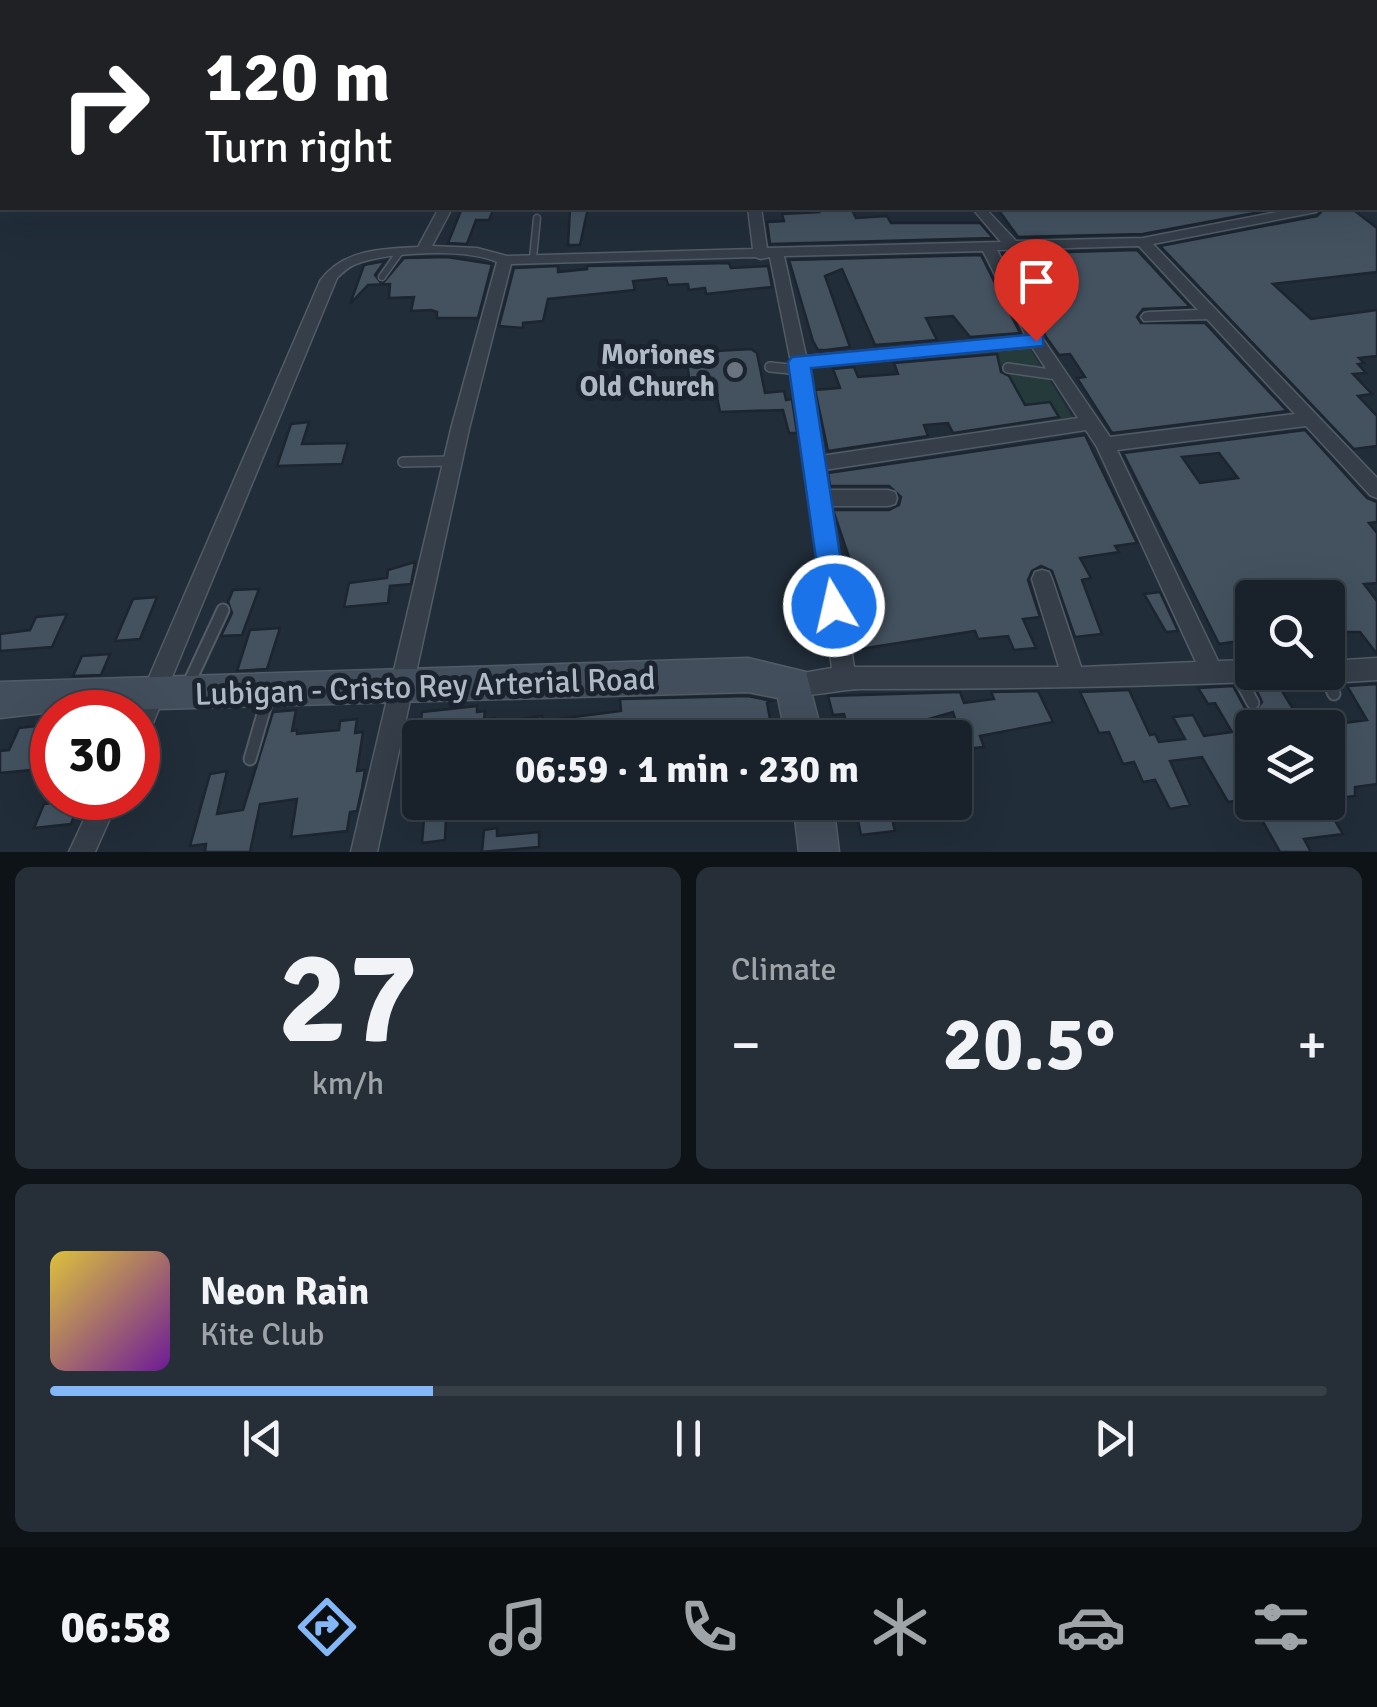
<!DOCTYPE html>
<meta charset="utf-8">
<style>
body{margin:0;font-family:Signika,sans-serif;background:#262f37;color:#f1f3f6;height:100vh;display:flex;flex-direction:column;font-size:38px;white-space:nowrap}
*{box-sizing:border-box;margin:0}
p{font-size:32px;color:#9fa4a9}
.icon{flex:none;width:55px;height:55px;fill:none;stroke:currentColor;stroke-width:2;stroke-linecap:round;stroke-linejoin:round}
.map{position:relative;height:852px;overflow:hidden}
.drawer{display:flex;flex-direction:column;gap:15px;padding:15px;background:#0e1318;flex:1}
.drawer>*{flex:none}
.hud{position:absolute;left:0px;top:0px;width:1378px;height:210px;box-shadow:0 10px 40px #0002,0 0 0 2px #373f47;background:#202124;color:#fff;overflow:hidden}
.fabs{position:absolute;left:1235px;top:580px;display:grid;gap:20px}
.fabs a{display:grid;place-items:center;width:110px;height:110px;border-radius:10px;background:#19222b;box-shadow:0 10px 40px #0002,0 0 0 2px #373f47;font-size:50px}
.speed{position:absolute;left:30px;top:690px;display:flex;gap:20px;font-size:50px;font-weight:700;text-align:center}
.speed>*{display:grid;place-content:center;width:130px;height:130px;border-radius:50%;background:#19222b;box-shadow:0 10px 40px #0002,0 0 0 2px #373f47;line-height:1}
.speed .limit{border:15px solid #d22;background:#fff;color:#111}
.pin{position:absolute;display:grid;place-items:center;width:85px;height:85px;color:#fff;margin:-102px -42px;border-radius:50% 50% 50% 0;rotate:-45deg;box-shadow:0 0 10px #0007}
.pin .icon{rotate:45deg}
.me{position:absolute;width:110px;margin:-55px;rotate:351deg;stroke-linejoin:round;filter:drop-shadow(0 0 8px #0008)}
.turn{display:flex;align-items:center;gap:35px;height:210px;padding:0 40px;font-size:45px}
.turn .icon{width:130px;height:130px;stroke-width:2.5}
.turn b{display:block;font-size:70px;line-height:85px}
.big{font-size:75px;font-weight:700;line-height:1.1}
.drawer .widget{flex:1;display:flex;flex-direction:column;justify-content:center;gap:15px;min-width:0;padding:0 35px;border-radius:15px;background:#262f37}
.drawer .dial{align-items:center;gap:0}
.dial b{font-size:130px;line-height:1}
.song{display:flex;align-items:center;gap:30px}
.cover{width:120px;height:120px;border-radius:15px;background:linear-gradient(135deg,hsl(50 70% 55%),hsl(280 70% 35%))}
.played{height:10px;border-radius:5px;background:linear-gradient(90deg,#83b7f7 30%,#373f47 30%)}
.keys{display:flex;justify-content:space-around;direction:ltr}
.heat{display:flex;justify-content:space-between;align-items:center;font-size:55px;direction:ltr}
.drawer .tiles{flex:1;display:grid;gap:15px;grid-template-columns:1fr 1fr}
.widget:last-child{grid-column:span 2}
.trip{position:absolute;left:402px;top:720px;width:570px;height:100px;border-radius:10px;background:#19222b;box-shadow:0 10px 40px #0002,0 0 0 2px #373f47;font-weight:700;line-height:100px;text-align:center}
.tab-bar{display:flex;height:160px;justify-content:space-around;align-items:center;background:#0a0e11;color:#9fa4a9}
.tab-bar .icon{width:70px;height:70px}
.tab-bar .on{color:#83b7f7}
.tab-bar b{font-size:45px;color:#f1f3f6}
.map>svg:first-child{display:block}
.green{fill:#243a3b}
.building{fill:#445260;stroke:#1c2530;stroke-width:2.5;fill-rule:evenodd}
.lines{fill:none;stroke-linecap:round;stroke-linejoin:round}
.service-far2-casing{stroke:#525c67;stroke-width:9}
.service-far1-casing{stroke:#525c67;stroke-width:12}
.service-casing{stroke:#525c67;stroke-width:15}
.minor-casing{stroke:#525c67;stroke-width:3}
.secondary-casing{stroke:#525c67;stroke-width:3}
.service-far2{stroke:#353e49;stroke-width:6}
.service-far1{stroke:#353e49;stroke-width:9}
.service{stroke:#353e49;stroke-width:11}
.minor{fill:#353e49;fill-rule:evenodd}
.secondary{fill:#434e5c;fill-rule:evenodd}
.route{fill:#1a73e8;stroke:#114b97;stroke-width:2.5}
.worship-dot{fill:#6b7280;stroke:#1a232e;stroke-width:4}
.labels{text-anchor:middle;stroke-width:10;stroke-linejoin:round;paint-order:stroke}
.poi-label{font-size:28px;font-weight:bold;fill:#afb9c5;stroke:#1a232e;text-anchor:end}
.near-street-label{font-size:32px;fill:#afb9c5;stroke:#1a232e}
</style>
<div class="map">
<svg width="1377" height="852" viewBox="0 0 1377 852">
<rect width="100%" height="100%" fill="#212d39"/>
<polygon class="green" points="1028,345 1074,420 983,430 943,353"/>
<g class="building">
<polygon points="462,208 494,208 489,220 476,220 467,244 448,243"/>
<polygon points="570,208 588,208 580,245 568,245"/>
<polygon points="817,208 851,208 856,218 887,216 891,223 980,223 993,238 770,244 767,222 784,221 782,214 819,212"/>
<polygon points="997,208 1211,210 1281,208 1143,234 1018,237"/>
<polygon points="1325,208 1351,208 1377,228 1377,272 1273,284 1311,319 1377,310 1377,356 1359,358 1364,363 1358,364 1366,373 1353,374 1372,394 1358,396 1377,416 1377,446 1354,449 1160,246 1317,216"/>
<polygon points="1137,250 1190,307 1143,309 1137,317 1141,323 1205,323 1287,411 1112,433 1077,378 1085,377 1070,354 1059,355 1046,337 1003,254"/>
<polygon points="981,255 1020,333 970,337 953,316 926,318 937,340 875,345 842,269 825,276 850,347 826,350 818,350 813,341 789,260"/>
<polygon points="447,257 492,264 478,318 437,318 437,312 431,310 411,311 414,297 389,298 390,284 368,285 350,304 364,265 385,261 375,275 382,284 404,258"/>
<polygon points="729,263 731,268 768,266 772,287 706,294 705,288 689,290 688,284 668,285 666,278 633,281 635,290 548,299 543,321 523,323 523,328 499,326 514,268 558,266 558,272 587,269 587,266"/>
<polygon points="716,347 717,351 751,349 757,353 765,393 784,391 786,400 792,399 797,433 789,433 783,410 720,412 716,392 704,394 702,383 690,384 685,349"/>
<polygon points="997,354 1001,372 1009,376 1025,405 1050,402 1059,417 953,433 948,423 924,425 928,436 828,451 815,390 840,388 833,369 854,367 858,377 898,374 894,363"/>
<polygon points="309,422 302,444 348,443 342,464 277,466 291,424"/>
<path d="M1305,430L1367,498L1377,502V522L1369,523L1377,533V583L1364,584L1377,601V654L1360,632H1328V598H1252V639L1219,644L1123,453ZM1219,453L1238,478L1200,483L1182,457Z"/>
<polygon points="1085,435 1137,543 1115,546 1119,552 1080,558 1091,578 1082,580 1102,634 1075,637 1052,571 1041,566 1032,571 1028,580 1040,617 1023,619 1036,648 1014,650 1008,636 978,639 975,631 860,649 847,598 859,597 856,578 833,510 889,510 899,505 901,497 889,486 830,486 828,473"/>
<polygon points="415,562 411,584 390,586 388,603 344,607 349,583 387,578 388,570"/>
<polygon points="259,589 242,635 221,636 232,613 228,602 233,590"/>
<polygon points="1160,592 1178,631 1166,632 1144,594"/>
<polygon points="157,597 140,639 115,641 133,599"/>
<polygon points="67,614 52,647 0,651 0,634 30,630 36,617"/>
<polygon points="280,628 267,669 237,671 250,630"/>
<polygon points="110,654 101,675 73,676 82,656"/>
<polygon points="1274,678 1298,717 1322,714 1329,725 1367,720 1347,686 1377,684 1377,784 1355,787 1355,796 1337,798 1328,783 1328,728 1252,728 1252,798 1228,802 1202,757 1170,761 1190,805 1170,809 1155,780 1143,782 1134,762 1123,764 1109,732 1099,733 1080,692 1129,690 1150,735 1155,734 1159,742 1185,739 1173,717 1193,715 1204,736 1232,732 1215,703 1208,704 1198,688 1233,686 1245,708 1254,712 1262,702 1254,685"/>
<polygon points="1038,691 1053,722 980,736 984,747 965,749 953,712 901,727 891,731 893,738 850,738 844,714 833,715 828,696 960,692 964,703 994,699 991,692"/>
<polygon points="748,696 772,701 767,703 773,735 669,738 668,729 643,732 643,738 568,738 568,734 419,737 422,712 477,706 477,712 485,711 484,720 495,718 495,723 542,716 542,721 621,711 620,699"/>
<polygon points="296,710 292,731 297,730 297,734 339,730 340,721 357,719 355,733 363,732 357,771 365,770 362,788 357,811 350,812 347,831 291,837 297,799 260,804 250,852 205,852 206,844 190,846 210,774 227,771 217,814 243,810 273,712"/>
<polygon points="45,725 31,757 52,754 52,768 0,773 0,751 9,750 19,728"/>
<polygon points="80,800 71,824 34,828 44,804"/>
<polygon points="854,802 888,802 895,831 861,835"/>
<polygon points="1252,802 1324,802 1343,834 1304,839 1311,852 1280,852"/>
<polygon points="446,816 445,840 422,843 424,819"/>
<polygon points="497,828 497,836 539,832 539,847 482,852 484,830"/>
</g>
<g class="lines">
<g class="service-far2-casing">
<g id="service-far2">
<polyline points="533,258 537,218"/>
<polyline points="382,277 399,253"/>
</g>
</g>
<g class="service-far1-casing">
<g id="service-far1">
<polyline points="770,367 800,370"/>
<polyline points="1008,368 1057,375"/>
<polyline points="403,462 453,461"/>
</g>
</g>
<g class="service-casing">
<g id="service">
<polyline points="1237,674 1253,703"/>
<polyline points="1325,675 1334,694"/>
<polyline points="189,683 223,610"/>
<polyline points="250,759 268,697"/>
</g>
</g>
<g class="minor-casing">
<g id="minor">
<rect x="1375" y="193" width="2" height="8"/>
<path d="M439,208H452L432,246L477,248L507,256L753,249L748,208H761L767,248L1001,242L972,208H985L1016,241L1143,238L1298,208H1322L1316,212L1153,244L1377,478V498L1370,495L1306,426L1117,450L1218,661L1252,660V672H1263L1260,679L1252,682C1121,687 991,689 861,689C838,689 806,700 785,692L782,684L785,676L832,668L791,362L770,257L761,259L755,257L511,264L469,429L377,852H351L451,429L497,262C467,248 387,252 356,264C348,267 343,272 337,278L146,740L138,744V712H134L320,281C343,249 382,249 418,247ZM1139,246L1198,310L1149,312L1144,313L1141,317L1144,321L1207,319L1295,414L1110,437L1043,339L997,250ZM983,251L1026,336L806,356L784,256ZM1032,347L1078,418L821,456L808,367ZM1086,430L1097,447L1196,662L1081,667L1052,579L1049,572L1042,570L1035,572L1032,579L1059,667H854L829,506H888L895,504L897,498L895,492L888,490H827L824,470Z"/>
<polygon points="1377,658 1377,680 1328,683 1320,680 1317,672 1328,672 1328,661"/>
<polygon points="94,798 119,798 95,852 69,852"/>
</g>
</g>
<g class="secondary-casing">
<g id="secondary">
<polygon points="748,658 806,672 823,738 786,738 778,698 748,692 52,712 0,718 0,682"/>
<polygon points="793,802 833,802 839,852 799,852"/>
</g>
</g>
<use href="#service-far2" class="service-far2"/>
<use href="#service-far1" class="service-far1"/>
<use href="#service" class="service"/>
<use href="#minor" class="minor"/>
<use href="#secondary" class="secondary"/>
</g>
<linearGradient id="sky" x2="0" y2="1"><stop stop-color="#12191f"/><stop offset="0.47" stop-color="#3d4c5f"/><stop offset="1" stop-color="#3d4c5f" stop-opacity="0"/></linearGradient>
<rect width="1377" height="223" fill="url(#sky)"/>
<polygon class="route" points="1036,334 1043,336 1043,346 811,368 848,606 844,615 834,619 824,615 788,362 792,357"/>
<circle class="worship-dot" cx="735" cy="370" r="10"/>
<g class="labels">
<g class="poi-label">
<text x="715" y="364">Moriones<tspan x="715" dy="32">Old Church</tspan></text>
</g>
<g class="near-street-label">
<text transform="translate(425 686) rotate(-2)" y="11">Lubigan - Cristo Rey Arterial Road</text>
</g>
</g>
</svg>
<div class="fabs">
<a><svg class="icon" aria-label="search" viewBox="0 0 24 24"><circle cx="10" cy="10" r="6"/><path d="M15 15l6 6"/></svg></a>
<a><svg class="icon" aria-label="layers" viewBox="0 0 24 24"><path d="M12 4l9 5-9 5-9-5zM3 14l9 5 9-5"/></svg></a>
</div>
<div class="speed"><div class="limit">30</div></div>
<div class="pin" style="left:1036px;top:341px;background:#d93025"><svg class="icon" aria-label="arrive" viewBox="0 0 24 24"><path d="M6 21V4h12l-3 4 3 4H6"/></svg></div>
<svg class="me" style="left:834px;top:606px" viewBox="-20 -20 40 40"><circle r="17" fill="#1a73e8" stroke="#fff" stroke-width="3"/><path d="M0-11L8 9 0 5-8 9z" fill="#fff"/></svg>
<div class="trip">06:59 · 1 min · 230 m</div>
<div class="hud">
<div class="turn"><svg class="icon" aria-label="right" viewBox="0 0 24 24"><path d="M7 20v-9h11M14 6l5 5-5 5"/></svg><div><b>120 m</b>Turn right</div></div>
</div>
</div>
<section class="drawer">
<div class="tiles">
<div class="widget dial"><b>27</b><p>km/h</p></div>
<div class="widget"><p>Climate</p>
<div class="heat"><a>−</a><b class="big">20.5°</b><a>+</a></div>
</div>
<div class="widget">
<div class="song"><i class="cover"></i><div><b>Neon Rain</b><p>Kite Club</p></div></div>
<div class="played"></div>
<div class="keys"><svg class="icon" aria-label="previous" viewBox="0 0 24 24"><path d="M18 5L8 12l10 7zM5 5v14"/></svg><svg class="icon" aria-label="pause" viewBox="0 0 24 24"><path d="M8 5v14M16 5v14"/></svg><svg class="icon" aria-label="next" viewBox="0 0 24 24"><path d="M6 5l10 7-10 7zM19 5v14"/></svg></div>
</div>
</div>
</section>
<nav class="tab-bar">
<b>06:58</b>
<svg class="icon on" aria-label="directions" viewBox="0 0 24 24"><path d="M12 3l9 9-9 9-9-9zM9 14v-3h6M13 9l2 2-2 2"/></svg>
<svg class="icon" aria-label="music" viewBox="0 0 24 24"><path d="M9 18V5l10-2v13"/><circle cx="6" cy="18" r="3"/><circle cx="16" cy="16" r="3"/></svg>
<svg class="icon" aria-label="phone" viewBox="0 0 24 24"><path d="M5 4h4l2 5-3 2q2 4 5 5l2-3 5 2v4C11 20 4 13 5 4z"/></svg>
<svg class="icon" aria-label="climate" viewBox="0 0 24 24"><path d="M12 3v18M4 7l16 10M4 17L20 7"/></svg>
<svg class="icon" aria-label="car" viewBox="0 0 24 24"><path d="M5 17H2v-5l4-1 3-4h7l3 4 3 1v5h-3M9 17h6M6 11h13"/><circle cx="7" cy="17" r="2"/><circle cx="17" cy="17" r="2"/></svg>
<svg class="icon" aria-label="filters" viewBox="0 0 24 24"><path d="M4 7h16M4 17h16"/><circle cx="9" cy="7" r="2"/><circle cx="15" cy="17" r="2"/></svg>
</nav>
